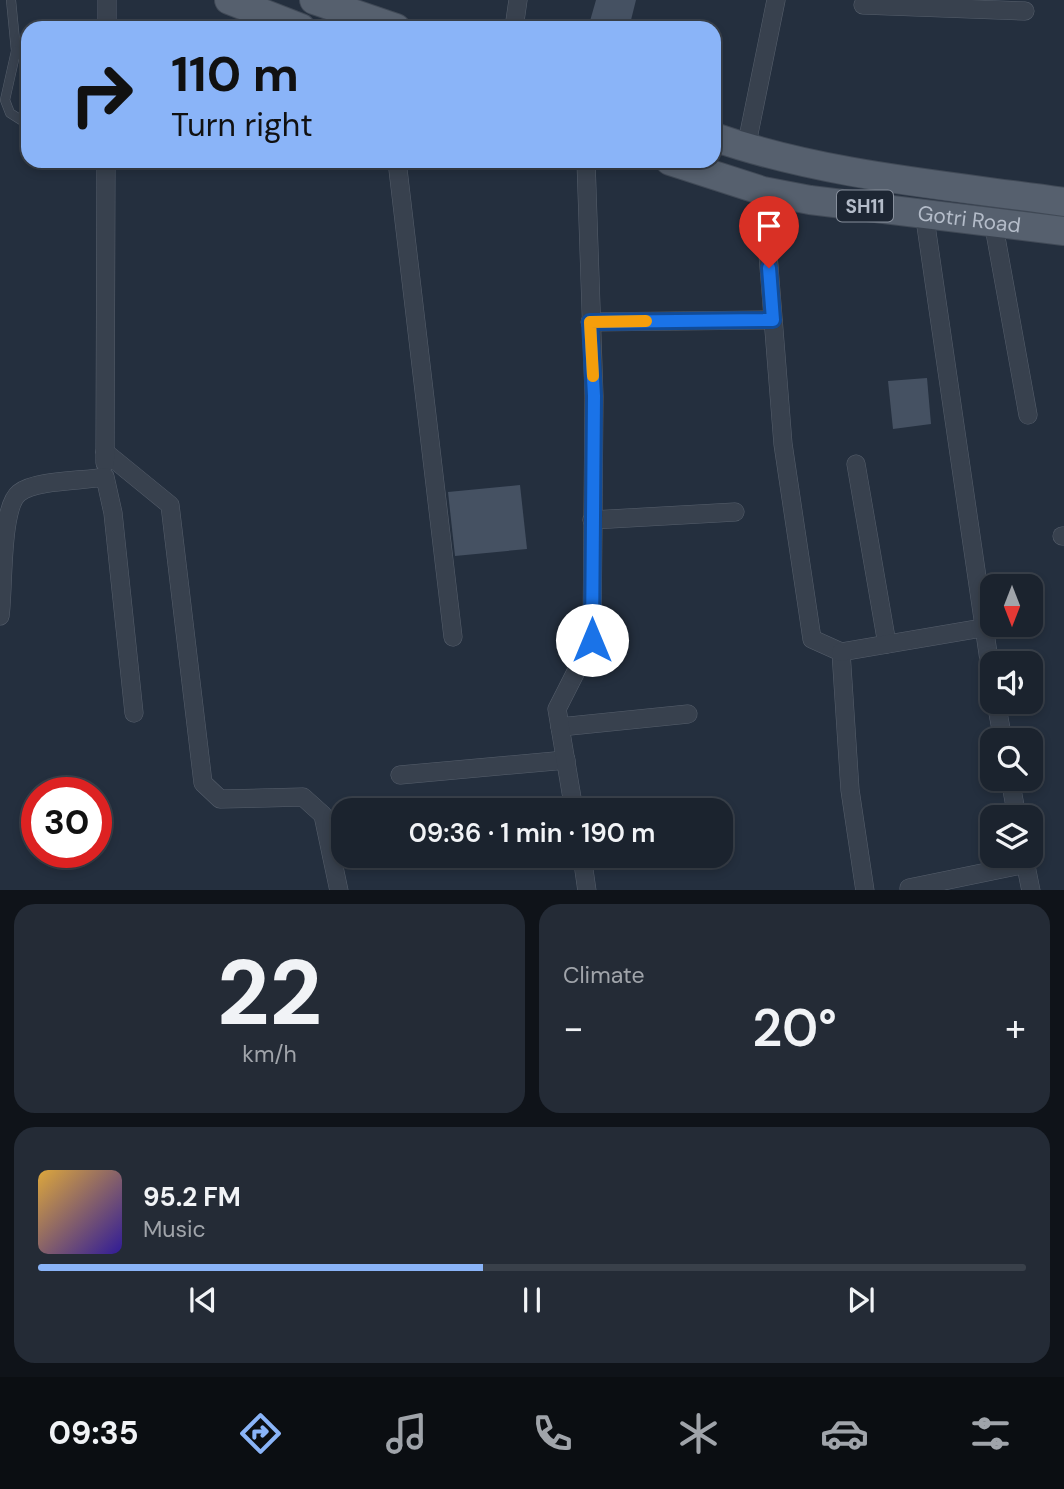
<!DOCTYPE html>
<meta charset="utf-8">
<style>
body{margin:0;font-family:"DM Sans",sans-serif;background:#242b36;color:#f1f3f6;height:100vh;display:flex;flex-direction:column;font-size:26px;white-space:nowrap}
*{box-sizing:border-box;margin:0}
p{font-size:23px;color:#a0a4aa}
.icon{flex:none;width:38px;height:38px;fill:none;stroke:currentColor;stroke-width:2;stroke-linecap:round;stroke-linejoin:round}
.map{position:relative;height:890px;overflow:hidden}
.drawer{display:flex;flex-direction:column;gap:14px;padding:14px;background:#0f1319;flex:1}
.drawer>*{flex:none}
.hud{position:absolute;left:21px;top:21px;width:700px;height:147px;border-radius:21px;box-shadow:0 4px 10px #0003,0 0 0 2px #39404a;background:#8ab4f8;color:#111;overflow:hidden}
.needle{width:46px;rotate:180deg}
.tools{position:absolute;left:980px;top:574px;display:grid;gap:14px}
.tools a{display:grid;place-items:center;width:63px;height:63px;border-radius:14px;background:#1b232e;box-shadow:0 4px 10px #0003,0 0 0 2px #39404a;font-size:35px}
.speed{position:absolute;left:21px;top:777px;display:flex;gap:14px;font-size:35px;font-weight:700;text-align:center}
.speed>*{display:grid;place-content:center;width:91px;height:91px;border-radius:50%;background:#1b232e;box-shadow:0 4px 10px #0003,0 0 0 2px #39404a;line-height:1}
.speed .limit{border:10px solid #d22;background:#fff;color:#111}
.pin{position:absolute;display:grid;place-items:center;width:60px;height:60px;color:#fff;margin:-72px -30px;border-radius:50% 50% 50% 0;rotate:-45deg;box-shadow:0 0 7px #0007}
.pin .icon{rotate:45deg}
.me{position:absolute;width:77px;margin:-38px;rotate:0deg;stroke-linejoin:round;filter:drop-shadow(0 0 5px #0008)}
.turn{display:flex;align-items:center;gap:24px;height:147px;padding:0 35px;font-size:32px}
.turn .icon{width:91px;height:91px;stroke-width:2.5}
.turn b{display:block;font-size:49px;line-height:60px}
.big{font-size:52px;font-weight:600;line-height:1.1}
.drawer .tile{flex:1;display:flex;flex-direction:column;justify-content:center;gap:10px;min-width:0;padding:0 24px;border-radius:21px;background:#242b36}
.drawer .dial{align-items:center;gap:0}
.dial b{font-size:91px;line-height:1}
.song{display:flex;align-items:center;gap:21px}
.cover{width:84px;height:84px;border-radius:10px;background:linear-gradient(135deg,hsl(40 70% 55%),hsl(250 70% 35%))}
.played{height:7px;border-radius:4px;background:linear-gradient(90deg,#8ab4f8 45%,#39404a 45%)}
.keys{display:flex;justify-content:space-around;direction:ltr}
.heat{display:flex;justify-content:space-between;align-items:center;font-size:38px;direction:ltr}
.drawer .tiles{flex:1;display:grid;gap:14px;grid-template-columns:1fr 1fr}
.tile:last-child{grid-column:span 2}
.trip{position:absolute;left:331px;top:798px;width:402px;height:70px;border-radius:21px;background:#1b232e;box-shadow:0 4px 10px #0003,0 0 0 2px #39404a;font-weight:600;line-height:70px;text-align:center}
.tab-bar{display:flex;height:112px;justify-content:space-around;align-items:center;background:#0b0e12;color:#a0a4aa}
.tab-bar .icon{width:49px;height:49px}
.tab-bar .active{color:#8ab4f8}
.tab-bar b{font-size:32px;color:#f1f3f6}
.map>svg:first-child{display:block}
.building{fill:#455162}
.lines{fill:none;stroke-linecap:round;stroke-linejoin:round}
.service-casing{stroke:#565f6c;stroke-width:10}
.minor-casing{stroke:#565f6c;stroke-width:19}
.primary-casing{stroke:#414a57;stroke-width:30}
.service{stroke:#38414e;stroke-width:9}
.minor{stroke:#38414e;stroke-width:18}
.primary{stroke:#56606e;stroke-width:28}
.route-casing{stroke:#114b97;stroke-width:18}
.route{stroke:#1a73e8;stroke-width:12}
.slow{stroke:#f59e0b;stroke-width:12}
.labels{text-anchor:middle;stroke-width:5;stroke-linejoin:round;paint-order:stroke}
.shield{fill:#1d2633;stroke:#878f9c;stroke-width:2}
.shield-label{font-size:19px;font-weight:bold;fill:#b4bcc9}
.street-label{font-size:21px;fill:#b4bcc9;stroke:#1d2633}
</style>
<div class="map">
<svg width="1064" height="891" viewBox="0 0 1064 891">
<rect width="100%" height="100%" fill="#242f3e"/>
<g class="building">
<polygon points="596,0 636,0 629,28 588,28"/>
<polygon points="927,378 931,424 893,429 888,381"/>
<polygon points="520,485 527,549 455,556 448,492"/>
</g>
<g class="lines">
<g class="service-casing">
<g id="service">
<polyline points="11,0 16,51 28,60"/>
<polyline points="16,51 5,100 10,113 21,120"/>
</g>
</g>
<g class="minor-casing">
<g id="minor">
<polyline points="863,5 1025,11"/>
<polyline points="107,28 107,0"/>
<polyline points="514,28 518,0"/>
<polyline points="746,148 776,0"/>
<polyline points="397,161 453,637"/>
<polyline points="763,191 783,444 812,639 841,652 850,790 865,891"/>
<polyline points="924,212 992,681"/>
<polyline points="993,221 1028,415"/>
<polyline points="590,322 773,320"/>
<polyline points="105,452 170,505 203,783 220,799 303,797 323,815 339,891"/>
<polyline points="105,463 106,161"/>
<polyline points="856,464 887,644"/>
<polyline points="592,520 735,512"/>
<polyline points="1062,536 1064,536"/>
<path d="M0,616C4,590 0,508 19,493C35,480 83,481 105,477L113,513L134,713"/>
<polyline points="841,652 982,628"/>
<polyline points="996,702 1003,740"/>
<polyline points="560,727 688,714"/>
<polyline points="400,775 566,760"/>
<polyline points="1010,779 1017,817"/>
<polyline points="574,810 557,709 592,640 594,396 586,161"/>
<polyline points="582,856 587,891"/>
<polyline points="1024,856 1031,891"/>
<polyline points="909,888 1026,864"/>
</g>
</g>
<g class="primary-casing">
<g id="primary">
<polyline points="229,0 301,28"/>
<polyline points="314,0 396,28"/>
<path d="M714,137C826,176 947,185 1064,202"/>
<path id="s1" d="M670,161L763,191L810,200L1064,231"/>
</g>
</g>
<use href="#service" class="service"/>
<use href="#minor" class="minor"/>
<use href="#primary" class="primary"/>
</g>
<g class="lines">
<g class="route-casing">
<polyline id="route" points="592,640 594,396 590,322 773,320 769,268"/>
</g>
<use href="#route" class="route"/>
<polyline class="slow" points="593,376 590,322 646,321"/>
</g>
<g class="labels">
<rect class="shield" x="837" y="190.5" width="56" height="31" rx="5"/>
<g class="shield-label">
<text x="865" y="213">SH11</text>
</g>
<g class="street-label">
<text dy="7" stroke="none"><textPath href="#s1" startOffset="306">Gotri Road</textPath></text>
</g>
</g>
</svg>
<div class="tools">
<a><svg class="needle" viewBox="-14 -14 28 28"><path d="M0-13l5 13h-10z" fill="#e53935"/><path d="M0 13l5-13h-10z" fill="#a0a4aa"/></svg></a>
<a><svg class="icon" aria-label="sound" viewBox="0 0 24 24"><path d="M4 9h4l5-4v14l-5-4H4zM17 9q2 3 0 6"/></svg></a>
<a><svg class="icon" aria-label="search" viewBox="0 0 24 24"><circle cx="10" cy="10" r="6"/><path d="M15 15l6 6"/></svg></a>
<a><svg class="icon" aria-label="layers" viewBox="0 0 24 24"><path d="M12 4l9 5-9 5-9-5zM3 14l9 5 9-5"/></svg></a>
</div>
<div class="speed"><div class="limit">30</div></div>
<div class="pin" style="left:769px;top:268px;background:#d93025"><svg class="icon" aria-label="arrive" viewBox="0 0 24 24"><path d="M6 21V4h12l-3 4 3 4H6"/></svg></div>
<svg class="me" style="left:592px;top:640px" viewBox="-20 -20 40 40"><circle r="19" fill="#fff"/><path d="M0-13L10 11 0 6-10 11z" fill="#1a73e8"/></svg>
<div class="trip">09:36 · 1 min · 190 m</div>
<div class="hud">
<div class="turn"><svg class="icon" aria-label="right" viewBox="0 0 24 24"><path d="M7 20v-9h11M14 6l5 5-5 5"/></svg><div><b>110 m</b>Turn right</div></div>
</div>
</div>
<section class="drawer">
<div class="tiles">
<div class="tile dial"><b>22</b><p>km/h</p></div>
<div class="tile"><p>Climate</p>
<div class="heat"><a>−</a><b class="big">20°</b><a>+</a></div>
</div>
<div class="tile">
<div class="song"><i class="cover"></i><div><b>95.2 FM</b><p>Music</p></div></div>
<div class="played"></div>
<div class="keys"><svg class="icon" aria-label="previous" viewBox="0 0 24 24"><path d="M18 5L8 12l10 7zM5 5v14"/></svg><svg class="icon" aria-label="pause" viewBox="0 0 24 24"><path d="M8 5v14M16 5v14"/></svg><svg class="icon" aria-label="next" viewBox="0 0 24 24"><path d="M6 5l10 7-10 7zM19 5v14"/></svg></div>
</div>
</div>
</section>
<nav class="tab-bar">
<b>09:35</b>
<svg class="icon active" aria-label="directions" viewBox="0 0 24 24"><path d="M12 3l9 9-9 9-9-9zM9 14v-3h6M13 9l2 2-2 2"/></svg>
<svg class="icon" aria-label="music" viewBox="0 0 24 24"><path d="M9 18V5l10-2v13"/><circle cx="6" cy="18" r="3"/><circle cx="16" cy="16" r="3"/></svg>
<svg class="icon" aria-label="phone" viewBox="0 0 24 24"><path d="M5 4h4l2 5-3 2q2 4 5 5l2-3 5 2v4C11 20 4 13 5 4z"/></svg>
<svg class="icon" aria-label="climate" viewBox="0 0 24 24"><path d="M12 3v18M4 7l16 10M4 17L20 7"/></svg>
<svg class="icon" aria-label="car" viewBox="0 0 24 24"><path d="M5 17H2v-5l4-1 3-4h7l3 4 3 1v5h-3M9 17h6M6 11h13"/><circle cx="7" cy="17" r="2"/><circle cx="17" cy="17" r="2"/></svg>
<svg class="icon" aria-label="filters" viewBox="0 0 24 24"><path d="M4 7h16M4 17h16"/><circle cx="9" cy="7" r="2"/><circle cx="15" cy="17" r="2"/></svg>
</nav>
